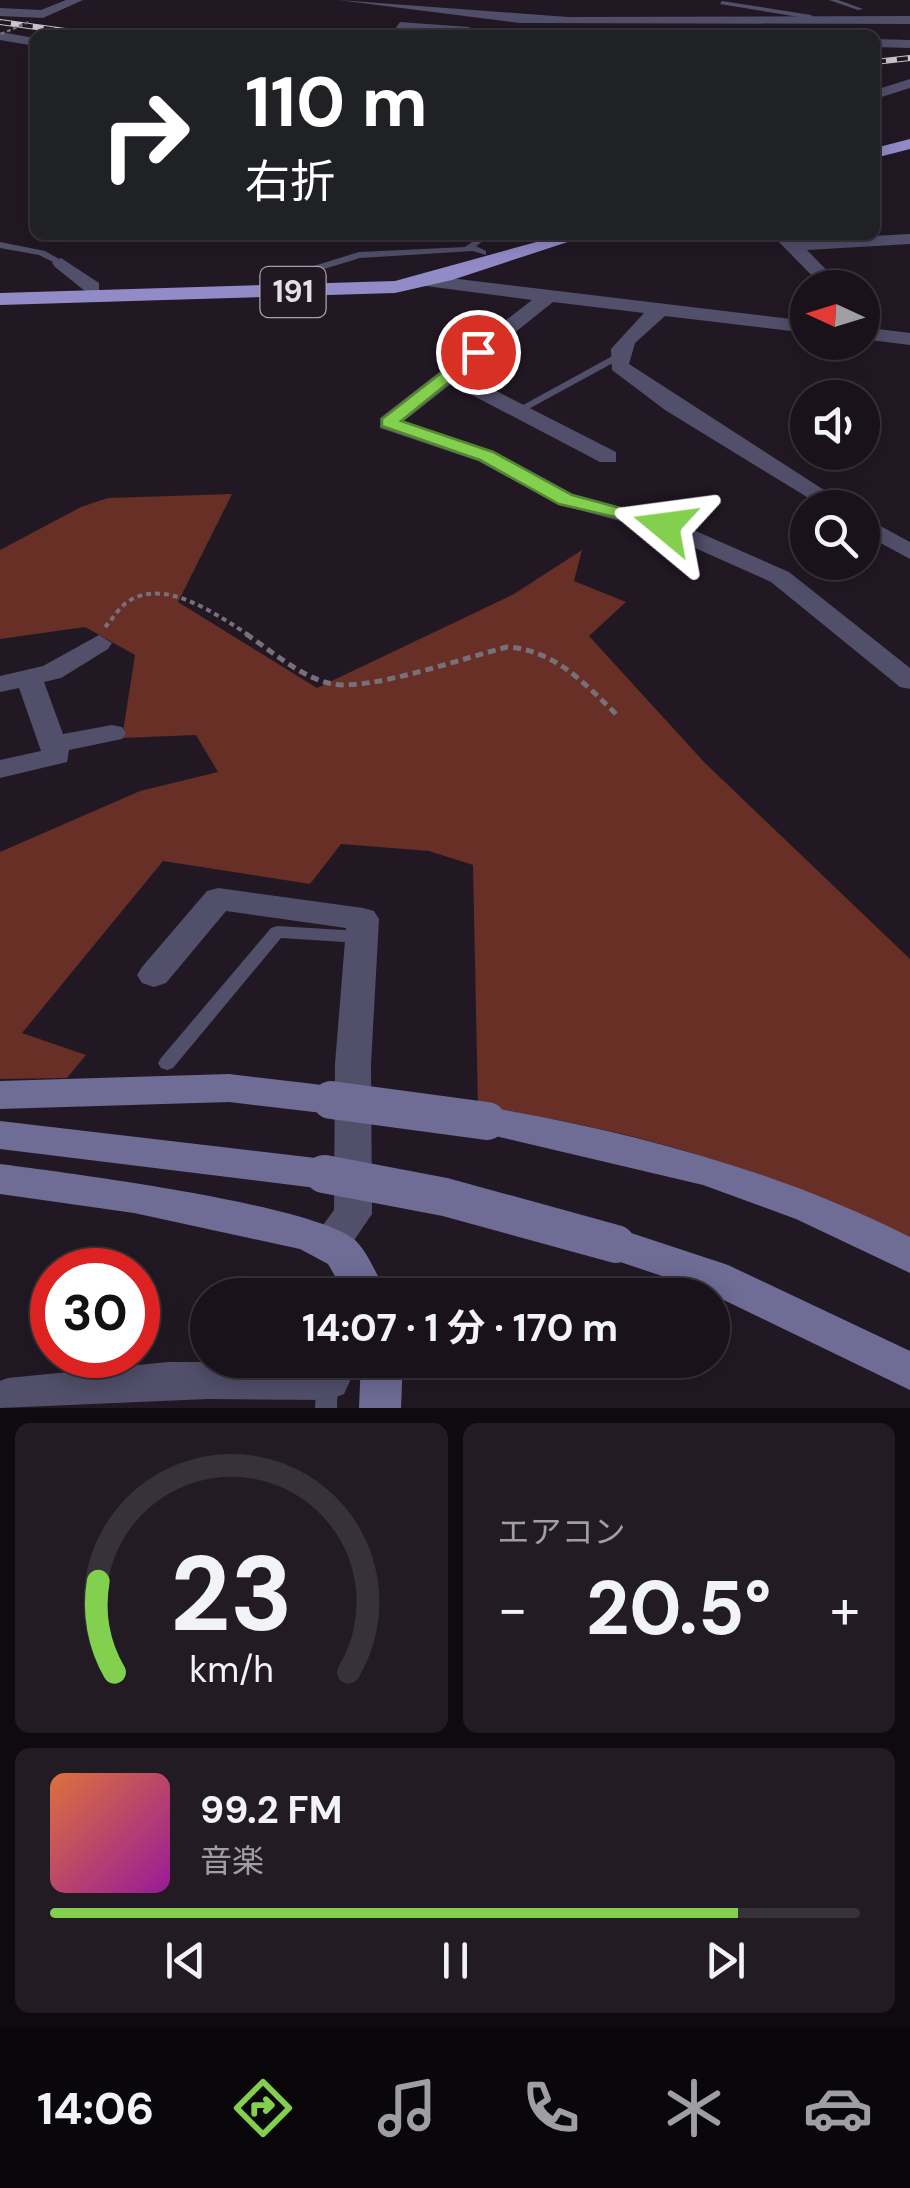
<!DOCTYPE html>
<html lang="ja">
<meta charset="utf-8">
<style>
body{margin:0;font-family:"DM Sans","Noto Sans JP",sans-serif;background:#221b23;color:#f1f3f6;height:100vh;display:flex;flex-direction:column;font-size:38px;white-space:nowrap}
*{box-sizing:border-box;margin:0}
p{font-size:32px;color:#9f9ea2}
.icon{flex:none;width:55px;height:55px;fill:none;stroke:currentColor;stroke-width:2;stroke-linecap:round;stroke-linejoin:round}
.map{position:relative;height:1408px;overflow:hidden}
.panel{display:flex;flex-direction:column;gap:15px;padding:15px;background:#0e0a0e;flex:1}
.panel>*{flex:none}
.hud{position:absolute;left:30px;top:30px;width:850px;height:210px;border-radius:15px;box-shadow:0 5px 25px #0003,0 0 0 2px #373239;background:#202124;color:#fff;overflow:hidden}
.needle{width:65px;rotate:274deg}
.tools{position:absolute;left:790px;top:270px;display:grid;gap:20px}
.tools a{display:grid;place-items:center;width:90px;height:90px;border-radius:50%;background:#19121a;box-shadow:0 5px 25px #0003,0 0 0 2px #373239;font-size:50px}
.speed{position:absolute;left:30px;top:1248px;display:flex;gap:20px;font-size:50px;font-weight:700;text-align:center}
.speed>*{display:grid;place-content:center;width:130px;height:130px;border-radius:50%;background:#19121a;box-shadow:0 5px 25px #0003,0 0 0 2px #373239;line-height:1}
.speed .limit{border:15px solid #d22;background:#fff;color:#111}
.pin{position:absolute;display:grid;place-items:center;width:85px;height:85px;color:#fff;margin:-42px;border:5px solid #fff;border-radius:50%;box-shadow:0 2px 10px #0007}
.me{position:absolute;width:110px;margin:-55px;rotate:286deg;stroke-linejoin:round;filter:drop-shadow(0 0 8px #0008)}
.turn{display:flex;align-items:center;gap:35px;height:210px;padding:0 50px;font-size:45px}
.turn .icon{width:130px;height:130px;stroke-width:2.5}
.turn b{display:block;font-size:70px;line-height:85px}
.big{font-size:75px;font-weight:700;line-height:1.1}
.panel .card{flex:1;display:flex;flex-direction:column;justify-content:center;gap:15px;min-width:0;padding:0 35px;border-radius:15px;background:#221b23}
.panel .dial{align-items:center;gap:0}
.dial svg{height:260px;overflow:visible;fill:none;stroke:#373239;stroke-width:7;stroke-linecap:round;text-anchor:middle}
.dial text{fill:#f1f3f6;stroke:none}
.song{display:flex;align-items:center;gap:30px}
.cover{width:120px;height:120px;border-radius:15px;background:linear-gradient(135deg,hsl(20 70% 55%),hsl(300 70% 35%))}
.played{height:10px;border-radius:5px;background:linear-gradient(90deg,#83d04f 85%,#373239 85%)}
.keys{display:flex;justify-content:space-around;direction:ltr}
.heat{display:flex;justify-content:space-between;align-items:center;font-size:55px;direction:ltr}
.panel .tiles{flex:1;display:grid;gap:15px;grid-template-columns:1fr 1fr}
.card:last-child{grid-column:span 2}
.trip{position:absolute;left:190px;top:1278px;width:540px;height:100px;border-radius:50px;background:#19121a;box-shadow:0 5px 25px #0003,0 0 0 2px #373239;font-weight:700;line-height:100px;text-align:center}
.menu{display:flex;height:160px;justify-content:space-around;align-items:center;background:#0a070a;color:#9f9ea2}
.menu .icon{width:70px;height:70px}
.menu .selected{color:#83d04f}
.menu b{font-size:45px;color:#f1f3f6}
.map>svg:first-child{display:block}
.green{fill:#672f26}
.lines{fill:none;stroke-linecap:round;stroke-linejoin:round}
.path-far1{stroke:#776f79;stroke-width:4;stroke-dasharray:5 4;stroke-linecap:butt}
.path{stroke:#776f79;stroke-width:5;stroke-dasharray:8 5;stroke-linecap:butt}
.service{fill:#514f6a;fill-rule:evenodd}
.minor{fill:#514f6a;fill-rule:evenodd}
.secondary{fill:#6f6c96;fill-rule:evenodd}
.trunk{fill:#918cc8;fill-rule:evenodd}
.rail-casing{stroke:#ccc6cd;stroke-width:6}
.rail{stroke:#211823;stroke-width:4;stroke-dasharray:11;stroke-linecap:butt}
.path-bridge{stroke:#776f79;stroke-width:2.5;stroke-dasharray:4 2.5;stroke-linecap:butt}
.secondary-bridge{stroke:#6f6c96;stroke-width:38}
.route{fill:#83d04f;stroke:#558733;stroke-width:2.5}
.labels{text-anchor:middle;stroke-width:10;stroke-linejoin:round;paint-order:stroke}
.shield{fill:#211823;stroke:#aaa3ac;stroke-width:2.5}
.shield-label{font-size:30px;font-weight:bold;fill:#e5dfe6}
</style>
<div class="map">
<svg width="910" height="1408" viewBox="0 0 910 1408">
<rect width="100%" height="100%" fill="#211823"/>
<path class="green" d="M232,494L178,602L317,688L514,594L582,550L574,581L626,602L589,636L704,762L910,959V1244C766,1168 639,1130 478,1107L473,865L429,851L341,844L310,884L163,861L22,1033L86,1055L67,1078L0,1079V852L140,791L218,772L196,735L122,738L135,655L85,627L0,639V550L81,507L108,498Z"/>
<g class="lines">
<path class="path-far1" d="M105,627C112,620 118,609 126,603C163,575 219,616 250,636"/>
<path class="path" d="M246,634C272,651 301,678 333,684C370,691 467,657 507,647C555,650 584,683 617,715"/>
<g class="service">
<polygon points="829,0 838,0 863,9 858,10"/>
<polygon points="722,1 811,15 814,17 811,19 720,4"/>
<polygon points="482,235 492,235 476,246 486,251 486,255 473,251 360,258 298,277 289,294 281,292 291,273 359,252 465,247"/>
<polygon points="0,242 45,251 66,263 61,266 39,255 0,248"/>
<polygon points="618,353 623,356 622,358 523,412 519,413 514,410"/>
<polygon points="277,926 360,931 366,933 368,937 366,941 360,943 281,938 173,1068 167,1070 161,1068 158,1063 161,1058 271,928"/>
<polygon points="318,1360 338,1360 337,1408 315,1408"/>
</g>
<g class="minor">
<polygon points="66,0 83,0 43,18 0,16 0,8 41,10"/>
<polygon points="338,0 568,17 910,16 910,24 519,23"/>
<polygon points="400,22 469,27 476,31 469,35 395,29"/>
<polygon points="0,32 35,38 35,46 0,40"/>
<polygon points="875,39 910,40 910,48 875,47"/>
<polygon points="910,79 910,88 875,99 875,90"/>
<polygon points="910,234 910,244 807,250 844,288 824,288 777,240 785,235 797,240"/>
<polygon points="61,258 99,283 99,291 85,291 55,267 52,263"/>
<polygon points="425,275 808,321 808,333 665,316 635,343 629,364 852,508 825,508 665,410 612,370 611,349 644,313 553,302 463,374 616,452 616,462 600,462 451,384 404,421 494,451 573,494 673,521 789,572 910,668 910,689 900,687 771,582 657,531 557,504 478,461 380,428 380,418 532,300 418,285 418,277"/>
<polygon points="862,327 910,333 910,345 862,339"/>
<polygon points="862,516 910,542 910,559 862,533"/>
<polygon points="99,635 112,643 108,649 61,678 44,682 63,734 112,725 122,727 126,733 122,739 69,750 67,762 0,778 0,760 41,751 19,688 0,692 0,676 43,666"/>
<polygon points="218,888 363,908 374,911 379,919 371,1064 372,1214 344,1255 330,1259 316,1255 310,1243 334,1210 335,1064 346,928 226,911 166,983 154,987 142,983 137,975 142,967 207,891"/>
<polygon points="168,1362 329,1362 344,1368 350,1381 344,1394 329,1400 208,1399 0,1408 0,1381 8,1378"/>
</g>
<g class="secondary">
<polygon points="229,1074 331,1086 344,1090 349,1100 344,1110 331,1114 229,1102 0,1109 0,1081"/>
<path d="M487,1107C634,1132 776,1170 910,1237V1273L796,1219L703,1185L474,1131L469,1121L474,1111Z"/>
<polygon points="0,1121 324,1159 337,1163 343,1174 337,1185 324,1189 0,1149"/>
<path d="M0,1164C61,1172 322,1205 357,1242C369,1255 379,1279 387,1295H346L328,1264L300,1249L134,1213L0,1194Z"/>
<polygon points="616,1228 728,1265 910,1351 910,1390 701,1289 602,1256 596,1244 602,1232"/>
<polygon points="361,1360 403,1360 401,1408 359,1408"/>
</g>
<g class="trunk">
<polygon points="910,139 910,149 875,158 875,148"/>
<polygon points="562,235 589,235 452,280 395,293 0,305 0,293 395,281"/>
</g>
<g class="rail-casing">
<g id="rail">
<polyline points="0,22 94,35"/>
<polyline points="875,62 910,58"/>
</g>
</g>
<use href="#rail" class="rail"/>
<polyline class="path-bridge" points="1,34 31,21"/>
<g class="secondary-bridge">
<polyline points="331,1100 487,1121"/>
<polyline points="324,1174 445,1197 616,1244"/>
</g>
</g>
<polygon class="route" points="472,349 486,352 401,421 493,452 572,495 672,522 672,530 559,504 480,460 382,426 382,419"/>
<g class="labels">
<rect class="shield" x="260.5" y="267" width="65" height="50" rx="8"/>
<g class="shield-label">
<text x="293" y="302">191</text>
</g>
</g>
</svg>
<div class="tools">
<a><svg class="needle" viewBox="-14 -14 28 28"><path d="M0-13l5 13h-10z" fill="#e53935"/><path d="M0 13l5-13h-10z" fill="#9f9ea2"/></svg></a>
<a><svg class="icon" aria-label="sound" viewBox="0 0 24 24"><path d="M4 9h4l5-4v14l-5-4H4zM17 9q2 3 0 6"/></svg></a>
<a><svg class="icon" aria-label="search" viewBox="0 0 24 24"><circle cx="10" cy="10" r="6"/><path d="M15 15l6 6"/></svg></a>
</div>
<div class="speed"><div class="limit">30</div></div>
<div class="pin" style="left:478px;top:352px;background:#d93025"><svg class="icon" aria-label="arrive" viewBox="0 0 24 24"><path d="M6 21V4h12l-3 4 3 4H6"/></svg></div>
<svg class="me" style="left:665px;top:526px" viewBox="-20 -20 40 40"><path d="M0-17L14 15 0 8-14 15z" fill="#83d04f" stroke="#fff" stroke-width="4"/></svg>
<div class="trip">14:07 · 1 分 · 170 m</div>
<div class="hud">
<div class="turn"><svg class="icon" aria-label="right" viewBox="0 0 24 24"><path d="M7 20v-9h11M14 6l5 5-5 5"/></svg><div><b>110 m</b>右折</div></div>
</div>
</div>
<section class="panel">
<div class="tiles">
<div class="card dial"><svg viewBox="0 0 100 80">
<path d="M14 69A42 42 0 1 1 86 69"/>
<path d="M14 69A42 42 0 0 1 9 41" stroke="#83d04f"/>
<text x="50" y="56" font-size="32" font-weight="700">23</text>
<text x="50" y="72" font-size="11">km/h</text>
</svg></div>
<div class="card"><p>エアコン</p>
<div class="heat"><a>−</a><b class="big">20.5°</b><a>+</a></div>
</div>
<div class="card">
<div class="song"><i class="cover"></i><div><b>99.2 FM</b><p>音楽</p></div></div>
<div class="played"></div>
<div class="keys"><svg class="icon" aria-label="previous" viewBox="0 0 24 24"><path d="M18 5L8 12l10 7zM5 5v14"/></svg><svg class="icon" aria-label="pause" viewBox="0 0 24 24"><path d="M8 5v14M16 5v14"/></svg><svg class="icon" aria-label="next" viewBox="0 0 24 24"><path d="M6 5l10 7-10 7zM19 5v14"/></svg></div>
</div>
</div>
</section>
<nav class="menu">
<b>14:06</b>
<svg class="icon selected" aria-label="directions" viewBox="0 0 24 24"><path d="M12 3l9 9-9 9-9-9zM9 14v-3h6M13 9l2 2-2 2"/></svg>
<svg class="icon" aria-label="music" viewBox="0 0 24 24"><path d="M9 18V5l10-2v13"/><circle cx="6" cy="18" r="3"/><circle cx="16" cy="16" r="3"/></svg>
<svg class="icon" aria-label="phone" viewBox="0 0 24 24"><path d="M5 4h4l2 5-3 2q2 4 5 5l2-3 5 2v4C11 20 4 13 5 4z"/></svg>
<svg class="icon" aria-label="climate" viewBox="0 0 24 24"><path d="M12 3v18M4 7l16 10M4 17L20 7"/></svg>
<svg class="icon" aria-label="car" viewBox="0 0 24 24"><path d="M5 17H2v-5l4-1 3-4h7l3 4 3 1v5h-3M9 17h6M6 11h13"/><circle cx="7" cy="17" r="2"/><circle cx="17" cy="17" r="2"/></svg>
</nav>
